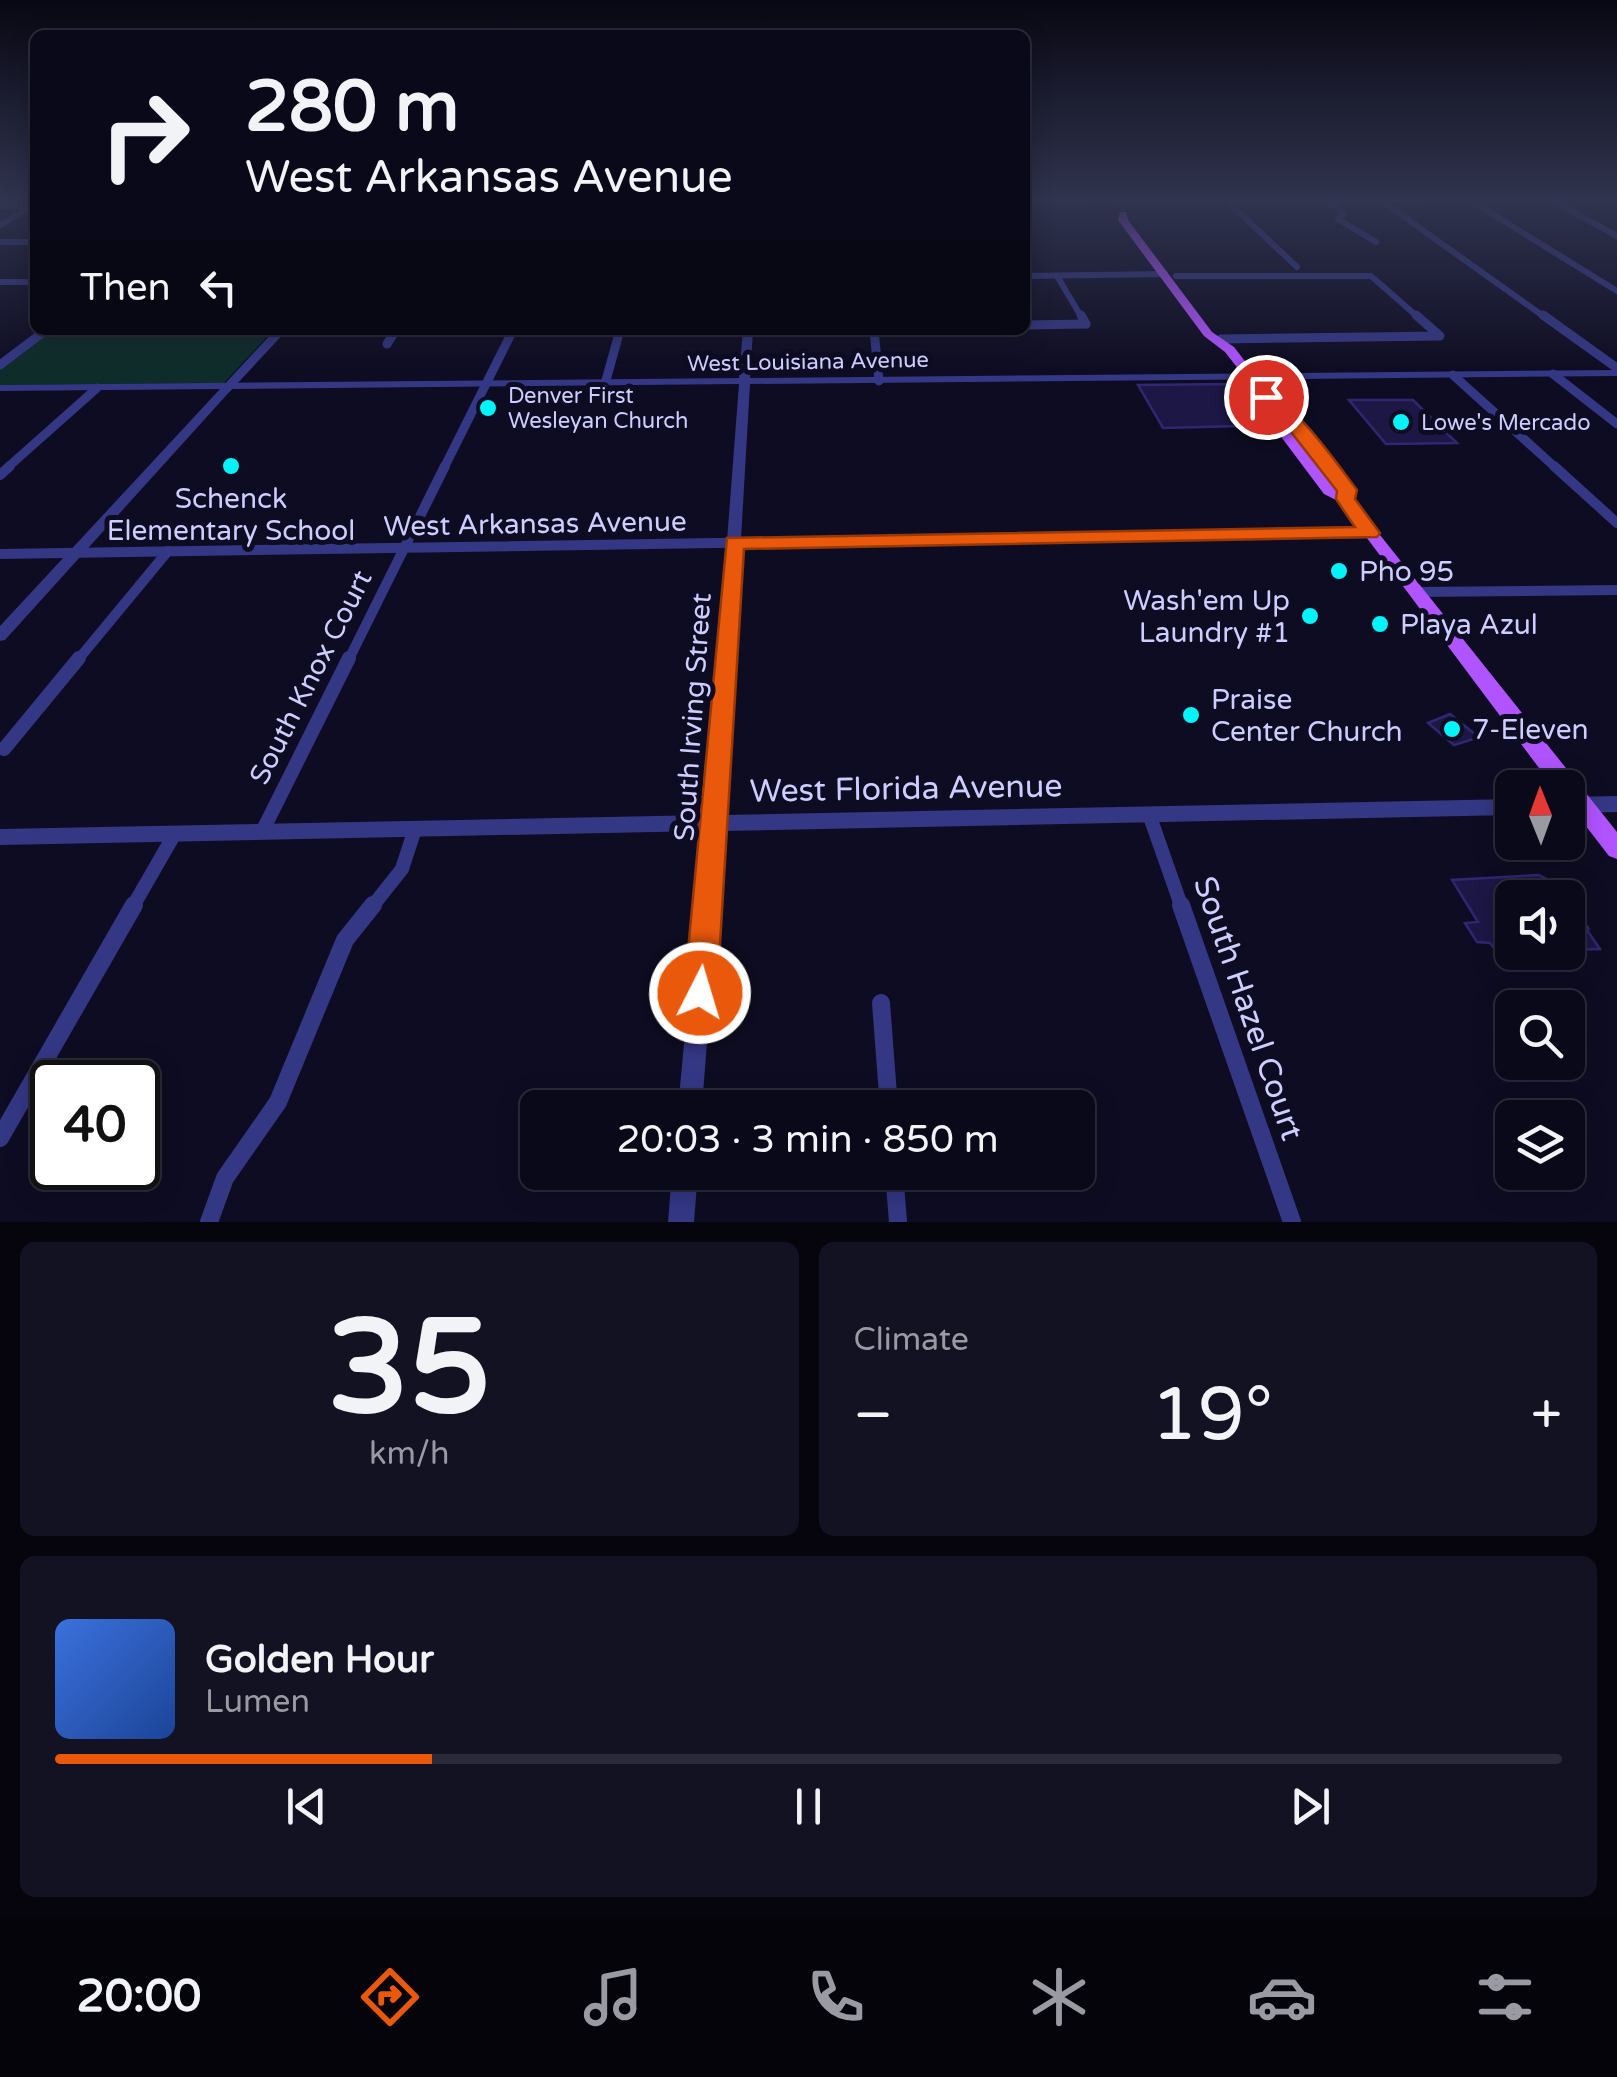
<!DOCTYPE html>
<meta charset="utf-8">
<style>
body{margin:0;font-family:"Varela Round",sans-serif;background:#131223;color:#f1f3f6;height:100vh;display:flex;flex-direction:column;font-size:38px;white-space:nowrap}
*{box-sizing:border-box;margin:0}
p{font-size:32px;color:#999aa2}
.icon{flex:none;width:55px;height:55px;fill:none;stroke:currentColor;stroke-width:2;stroke-linecap:round;stroke-linejoin:round}
.map{position:relative;height:1222px;overflow:hidden}
.sheet{display:flex;flex-direction:column;gap:20px;padding:20px;background:#06050e;flex:1}
.sheet>*{flex:none}
.banner{position:absolute;left:30px;top:30px;width:1000px;height:305px;border-radius:15px;box-shadow:0 5px 25px #0003,0 0 0 2px #2a2a39;background:#0a091a;color:#f1f3f6;overflow:hidden}
.needle{width:65px;rotate:359deg}
.tools{position:absolute;left:1495px;top:770px;display:grid;gap:20px}
.tools a{display:grid;place-items:center;width:90px;height:90px;border-radius:15px;background:#0a091a;box-shadow:0 5px 25px #0003,0 0 0 2px #2a2a39;font-size:50px}
.speed{position:absolute;left:30px;top:1060px;display:flex;gap:20px;font-size:50px;font-weight:700;text-align:center}
.speed>*{display:grid;place-content:center;width:130px;height:130px;border-radius:50%;background:#0a091a;box-shadow:0 5px 25px #0003,0 0 0 2px #2a2a39;line-height:1}
.speed .limit{border:5px solid #111;border-radius:15px;background:#fff;color:#111}
.pin{position:absolute;display:grid;place-items:center;width:85px;height:85px;color:#fff;margin:-42px;border:5px solid #fff;border-radius:50%;box-shadow:0 2px 10px #0007}
.me{position:absolute;width:110px;margin:-55px;rotate:5deg;stroke-linejoin:round;filter:drop-shadow(0 0 8px #0008)}
.turn{display:flex;align-items:center;gap:35px;height:210px;padding:0 50px;font-size:45px}
.turn .icon{width:130px;height:130px;stroke-width:2.5}
.turn b{display:block;font-size:70px;line-height:85px}
.then{display:flex;align-items:center;height:95px;padding:0 50px;background:#0003;gap:20px;font-size:38px}
.big{font-size:75px;font-weight:600;line-height:1.1}
.sheet .tile{flex:1;display:flex;flex-direction:column;justify-content:center;gap:15px;min-width:0;padding:0 35px;border-radius:15px;background:#131223}
.sheet .dial{align-items:center;gap:0}
.dial b{font-size:130px;line-height:1}
.song{display:flex;align-items:center;gap:30px}
.cover{width:120px;height:120px;border-radius:15px;background:linear-gradient(135deg,hsl(220 70% 55%),hsl(220 70% 35%))}
.played{height:10px;border-radius:5px;background:linear-gradient(90deg,#ea580c 25%,#2a2a39 25%)}
.keys{display:flex;justify-content:space-around;direction:ltr}
.heat{display:flex;justify-content:space-between;align-items:center;font-size:55px;direction:ltr}
.sheet .tiles{flex:1;display:grid;gap:20px;grid-template-columns:1fr 1fr}
.tile:last-child{grid-column:span 2}
.trip{position:absolute;left:520px;top:1090px;width:575px;height:100px;border-radius:15px;background:#0a091a;box-shadow:0 5px 25px #0003,0 0 0 2px #2a2a39;font-weight:600;line-height:100px;text-align:center}
.tab-bar{display:flex;height:160px;justify-content:space-around;align-items:center;background:#04040a;color:#999aa2}
.tab-bar .icon{width:70px;height:70px}
.tab-bar .current{color:#ea580c}
.tab-bar b{font-size:45px;color:#f1f3f6}
.map>svg:first-child{display:block}
.green{fill:#0e2c29}
.building{fill:#1c1744;stroke:#302772;stroke-width:2.5}
.lines{fill:none;stroke-linecap:round;stroke-linejoin:round}
.minor-far4{stroke:#343784;stroke-width:6}
.minor-far3{stroke:#343784;stroke-width:9}
.minor-far2{stroke:#343784;stroke-width:10}
.minor-far1{stroke:#343784;stroke-width:14}
.minor{stroke:#343784;stroke-width:18}
.tertiary{fill:#343784;fill-rule:evenodd}
.secondary{fill:#646dff;fill-rule:evenodd}
.primary{fill:#b054ff;fill-rule:evenodd}
.route{fill:#ea580c;stroke:#983908;stroke-width:2.5}
.poi-dot{fill:#00f4f8;stroke:#0e0c22;stroke-width:4}
.labels{text-anchor:middle;stroke-width:10;stroke-linejoin:round;paint-order:stroke}
.far-street-label{font-size:22px;fill:#cecdff;stroke:#0e0c22}
.far-poi-label{font-size:22px;fill:#cecdff;stroke:#0e0c22;text-anchor:start}
.poi-label{font-size:28px;fill:#cecdff;stroke:#0e0c22;text-anchor:start}
.street-label{font-size:28px;fill:#cecdff;stroke:#0e0c22}
.near-street-label{font-size:32px;fill:#cecdff;stroke:#0e0c22}
</style>
<div class="map">
<svg width="1617" height="1222" viewBox="0 0 1617 1222">
<rect width="100%" height="100%" fill="#0e0c22"/>
<polygon class="green" points="51,330 273,330 224,383 0,385 0,369"/>
<g class="building">
<polygon points="1230,384 1246,406 1240,406 1248,416 1233,416 1240,426 1163,428 1138,385"/>
<polygon points="1349,400 1413,400 1457,443 1386,444"/>
<polygon points="1450,714 1476,735 1477,738 1454,745 1428,723"/>
<polygon points="1539,875 1560,886 1588,928 1585,927 1600,949 1568,950 1568,898 1512,898 1512,951 1496,951 1490,943 1477,942 1465,923 1478,922 1452,880"/>
</g>
<g class="lines">
<g class="minor-far4">
<polyline points="1379,199 1546,318"/>
<polyline points="1468,199 1617,291"/>
<polyline points="1550,199 1617,236"/>
<polyline points="1326,200 1344,213 1338,219 1376,242"/>
<polyline points="1227,201 1297,267"/>
<polyline points="0,225 35,205"/>
<polyline points="0,242 35,242"/>
<polyline points="1025,276 1165,274"/>
<polyline points="1057,276 1082,318"/>
<polyline points="1176,276 1371,276 1419,318"/>
<polyline points="0,282 35,282"/>
</g>
<g class="minor-far3">
<polyline points="1081,315 1086,324"/>
<polyline points="1543,315 1617,368"/>
<polyline points="1025,325 1086,324"/>
<polyline points="874,330 879,381"/>
<polyline points="1221,339 1440,336 1416,315"/>
<polyline points="387,344 396,330"/>
<polyline points="0,365 46,330"/>
<polyline points="1553,374 1617,424"/>
<polyline points="1453,375 1556,468"/>
<polyline points="605,384 620,330"/>
<polyline points="227,388 281,330"/>
<polyline points="7,468 97,388"/>
<polyline points="444,468 513,330"/>
</g>
<g class="minor-far2">
<polyline points="1554,466 1617,523"/>
<polyline points="0,475 10,466"/>
<polyline points="0,554 1370,533"/>
<polyline points="1415,592 1617,590"/>
<polyline points="77,661 168,551"/>
<polyline points="348,661 445,466"/>
</g>
<g class="minor-far1">
<polyline points="4,749 79,658"/>
<polyline points="1149,814 1182,908"/>
<polyline points="262,832 349,658"/>
<polyline points="132,908 174,835"/>
<polyline points="371,908 402,869 415,829"/>
</g>
<g class="minor">
<polyline points="1181,905 1292,1222"/>
<polyline points="881,1003 889,1108"/>
<polyline points="0,1138 134,905"/>
<polyline points="894,1172 898,1222"/>
<polyline points="209,1222 225,1178 278,1102 345,940 373,905"/>
</g>
<g class="tertiary">
<polygon points="1117,199 1114,203 1025,204 1025,200"/>
<rect x="0" y="205" width="35" height="4"/>
<polygon points="743,330 753,330 750,378 1617,370 1617,376 750,384 725,815 1512,799 1512,815 723,831 702,1108 678,1108 704,831 0,845 0,829 706,815 739,384 232,389 5,640 0,641 0,626 220,389 0,391 0,385 739,378"/>
<polygon points="1617,796 1617,812 1568,813 1568,797"/>
<polygon points="672,1172 698,1172 694,1222 668,1222"/>
</g>
<polygon class="secondary" points="1111,199 1432,199 1428,202 1114,204"/>
<path class="primary" d="M1120,212H1126L1128,220L1212,332L1234,347L1268,391L1289,408L1352,487L1353,499L1376,530L1617,832V859L1609,856L1568,803V788H1554L1340,502L1324,494L1261,410L1265,403L1225,352L1204,336L1118,220ZM1276,411L1279,414L1339,490L1334,488Z"/>
</g>
<linearGradient id="sky" x2="0" y2="1"><stop stop-color="#080713"/><stop offset="0.54" stop-color="#30344f"/><stop offset="1" stop-color="#30344f" stop-opacity="0"/></linearGradient>
<rect width="1617" height="370" fill="url(#sky)"/>
<path class="route" d="M1260,393C1287,390 1340,468 1357,490L1355,499L1380,533L1377,537L744,549L717,993L712,1005L700,1010L689,1005L684,993L727,538L1355,527L1336,499L1337,491L1277,414L1260,400Z"/>
<g class="poi-dot">
<circle cx="488" cy="408" r="10"/>
<circle cx="1401" cy="422" r="10"/>
<circle cx="231" cy="466" r="10"/>
<circle cx="1339" cy="571" r="10"/>
<circle cx="1310" cy="616" r="10"/>
<circle cx="1380" cy="624" r="10"/>
<circle cx="1191" cy="715" r="10"/>
<circle cx="1452" cy="729" r="10"/>
</g>
<g class="labels">
<g class="far-street-label">
<text transform="translate(808 361) rotate(-1)" y="8">West Louisiana Avenue</text>
</g>
<g class="far-poi-label">
<text x="508" y="403">Denver First<tspan x="508" dy="25">Wesleyan Church</tspan></text>
<text x="1421" y="430">Lowe's Mercado</text>
</g>
<g class="poi-label">
<text x="231" y="508" text-anchor="middle">Schenck<tspan x="231" dy="32">Elementary School</tspan></text>
<text x="1359" y="581">Pho 95</text>
<text x="1290" y="610" text-anchor="end">Wash'em Up<tspan x="1290" dy="32">Laundry #1</tspan></text>
<text x="1400" y="634">Playa Azul</text>
<text x="1211" y="709">Praise<tspan x="1211" dy="32">Center Church</tspan></text>
<text x="1472" y="739">7-Eleven</text>
</g>
<g class="street-label">
<text transform="translate(535 523) rotate(-1)" y="10">West Arkansas Avenue</text>
<text transform="translate(310 677) rotate(-63)" y="10">South Knox Court</text>
<text transform="translate(692 717) rotate(-86)" y="10">South Irving Street</text>
</g>
<g class="near-street-label">
<text transform="translate(906 788) rotate(-1)" y="11">West Florida Avenue</text>
<text transform="translate(1249 1008) rotate(71)" y="11">South Hazel Court</text>
</g>
</g>
</svg>
<div class="tools">
<a><svg class="needle" viewBox="-14 -14 28 28"><path d="M0-13l5 13h-10z" fill="#e53935"/><path d="M0 13l5-13h-10z" fill="#999aa2"/></svg></a>
<a><svg class="icon" aria-label="sound" viewBox="0 0 24 24"><path d="M4 9h4l5-4v14l-5-4H4zM17 9q2 3 0 6"/></svg></a>
<a><svg class="icon" aria-label="search" viewBox="0 0 24 24"><circle cx="10" cy="10" r="6"/><path d="M15 15l6 6"/></svg></a>
<a><svg class="icon" aria-label="layers" viewBox="0 0 24 24"><path d="M12 4l9 5-9 5-9-5zM3 14l9 5 9-5"/></svg></a>
</div>
<div class="speed"><div class="limit">40</div></div>
<div class="pin" style="left:1266px;top:397px;background:#d93025"><svg class="icon" aria-label="arrive" viewBox="0 0 24 24"><path d="M6 21V4h12l-3 4 3 4H6"/></svg></div>
<svg class="me" style="left:700px;top:993px" viewBox="-20 -20 40 40"><circle r="17" fill="#ea580c" stroke="#fff" stroke-width="3"/><path d="M0-11L8 9 0 5-8 9z" fill="#fff"/></svg>
<div class="trip">20:03 · 3 min · 850 m</div>
<div class="banner">
<div class="turn"><svg class="icon" aria-label="right" viewBox="0 0 24 24"><path d="M7 20v-9h11M14 6l5 5-5 5"/></svg><div><b>280 m</b>West Arkansas Avenue</div></div>
<div class="then">Then<svg class="icon" aria-label="left" viewBox="0 0 24 24"><path d="M17 20v-9H6M10 6l-5 5 5 5"/></svg></div>
</div>
</div>
<section class="sheet">
<div class="tiles">
<div class="tile dial"><b>35</b><p>km/h</p></div>
<div class="tile"><p>Climate</p>
<div class="heat"><a>−</a><b class="big">19°</b><a>+</a></div>
</div>
<div class="tile">
<div class="song"><i class="cover"></i><div><b>Golden Hour</b><p>Lumen</p></div></div>
<div class="played"></div>
<div class="keys"><svg class="icon" aria-label="previous" viewBox="0 0 24 24"><path d="M18 5L8 12l10 7zM5 5v14"/></svg><svg class="icon" aria-label="pause" viewBox="0 0 24 24"><path d="M8 5v14M16 5v14"/></svg><svg class="icon" aria-label="next" viewBox="0 0 24 24"><path d="M6 5l10 7-10 7zM19 5v14"/></svg></div>
</div>
</div>
</section>
<nav class="tab-bar">
<b>20:00</b>
<svg class="icon current" aria-label="directions" viewBox="0 0 24 24"><path d="M12 3l9 9-9 9-9-9zM9 14v-3h6M13 9l2 2-2 2"/></svg>
<svg class="icon" aria-label="music" viewBox="0 0 24 24"><path d="M9 18V5l10-2v13"/><circle cx="6" cy="18" r="3"/><circle cx="16" cy="16" r="3"/></svg>
<svg class="icon" aria-label="phone" viewBox="0 0 24 24"><path d="M5 4h4l2 5-3 2q2 4 5 5l2-3 5 2v4C11 20 4 13 5 4z"/></svg>
<svg class="icon" aria-label="climate" viewBox="0 0 24 24"><path d="M12 3v18M4 7l16 10M4 17L20 7"/></svg>
<svg class="icon" aria-label="car" viewBox="0 0 24 24"><path d="M5 17H2v-5l4-1 3-4h7l3 4 3 1v5h-3M9 17h6M6 11h13"/><circle cx="7" cy="17" r="2"/><circle cx="17" cy="17" r="2"/></svg>
<svg class="icon" aria-label="filters" viewBox="0 0 24 24"><path d="M4 7h16M4 17h16"/><circle cx="9" cy="7" r="2"/><circle cx="15" cy="17" r="2"/></svg>
</nav>
